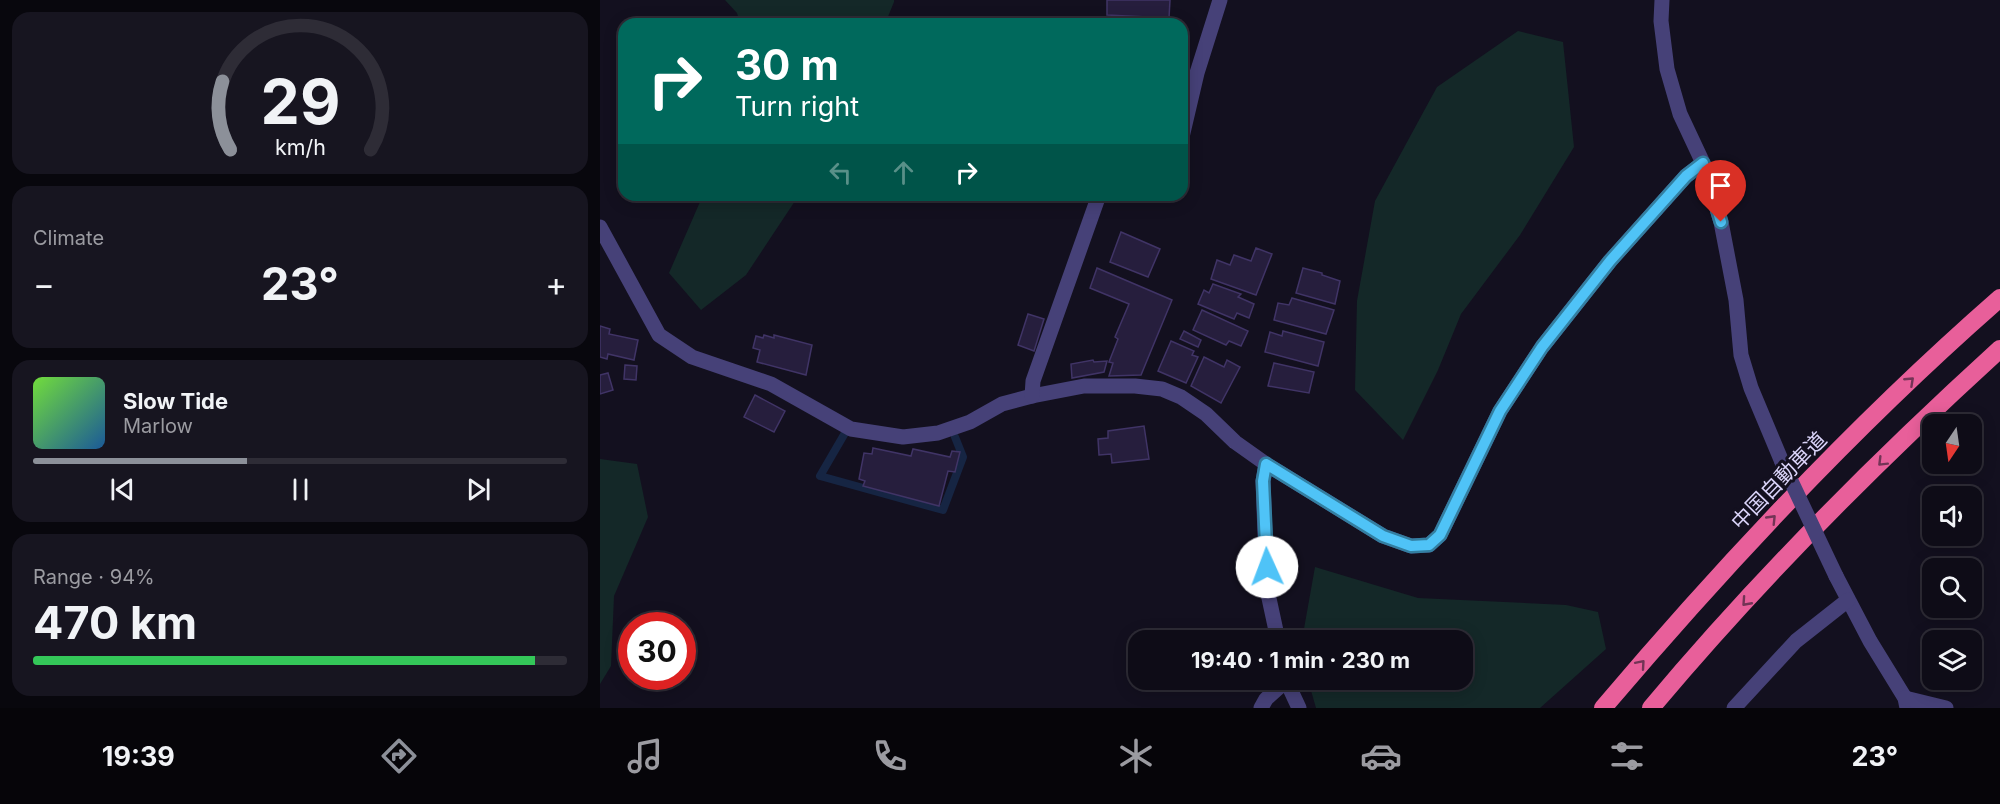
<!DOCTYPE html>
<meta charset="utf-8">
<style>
body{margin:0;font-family:Inter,"Noto Sans JP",sans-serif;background:#171520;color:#f1f3f6;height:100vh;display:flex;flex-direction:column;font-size:22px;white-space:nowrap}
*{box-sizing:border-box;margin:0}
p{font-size:20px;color:#9b9ba1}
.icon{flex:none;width:33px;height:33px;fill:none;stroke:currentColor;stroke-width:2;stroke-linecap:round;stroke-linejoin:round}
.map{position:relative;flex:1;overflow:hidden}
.details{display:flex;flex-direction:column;gap:12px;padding:12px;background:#08070d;width:600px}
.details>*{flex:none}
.banner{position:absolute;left:18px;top:18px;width:570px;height:183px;border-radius:18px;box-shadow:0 3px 15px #0003,0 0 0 2px #2e2c36;background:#00695c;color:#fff;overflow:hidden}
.needle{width:39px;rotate:193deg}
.tools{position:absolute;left:1322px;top:414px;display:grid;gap:12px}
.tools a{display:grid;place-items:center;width:60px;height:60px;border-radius:12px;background:#0e0c17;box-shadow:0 3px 15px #0003,0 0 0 2px #2e2c36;font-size:30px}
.speed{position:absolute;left:18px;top:612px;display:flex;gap:12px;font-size:30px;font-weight:700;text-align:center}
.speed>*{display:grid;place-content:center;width:78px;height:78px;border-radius:50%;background:#0e0c17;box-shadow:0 3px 15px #0003,0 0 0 2px #2e2c36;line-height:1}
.speed .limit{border:9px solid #d22;background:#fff;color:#111}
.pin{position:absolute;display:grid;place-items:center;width:51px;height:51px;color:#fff;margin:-62px -26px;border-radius:50% 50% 50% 0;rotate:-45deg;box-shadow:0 0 6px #0007}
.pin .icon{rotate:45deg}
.me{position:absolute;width:66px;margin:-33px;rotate:358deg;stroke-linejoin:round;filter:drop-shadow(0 0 4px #0008)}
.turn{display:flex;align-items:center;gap:21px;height:126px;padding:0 18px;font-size:27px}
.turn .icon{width:78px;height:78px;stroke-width:2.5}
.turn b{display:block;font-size:42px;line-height:51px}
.lanes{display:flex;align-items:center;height:57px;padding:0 18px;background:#0003;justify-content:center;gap:30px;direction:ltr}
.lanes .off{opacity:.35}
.big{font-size:45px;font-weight:700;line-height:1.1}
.details .widget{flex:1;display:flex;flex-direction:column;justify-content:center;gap:9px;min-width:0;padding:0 21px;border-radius:18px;background:#171520}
.details .dial{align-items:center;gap:0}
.dial svg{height:156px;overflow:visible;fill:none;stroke:#2e2c36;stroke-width:7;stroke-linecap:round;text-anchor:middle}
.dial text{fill:#f1f3f6;stroke:none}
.song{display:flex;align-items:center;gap:18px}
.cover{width:72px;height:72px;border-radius:9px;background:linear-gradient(135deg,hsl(100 70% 55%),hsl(210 70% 35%))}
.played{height:6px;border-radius:3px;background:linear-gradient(90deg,#8c9099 40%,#2e2c36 40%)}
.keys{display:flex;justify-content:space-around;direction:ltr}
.heat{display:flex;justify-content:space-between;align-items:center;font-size:33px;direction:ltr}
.charge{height:9px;border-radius:4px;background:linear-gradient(90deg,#34c759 94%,#2e2c36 0)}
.trip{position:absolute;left:528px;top:630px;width:345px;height:60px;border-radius:18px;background:#0e0c17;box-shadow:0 3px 15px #0003,0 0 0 2px #2e2c36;font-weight:700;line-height:60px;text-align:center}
.menu{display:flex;height:96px;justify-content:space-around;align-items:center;background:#060509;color:#9b9ba1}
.menu .icon{width:42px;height:42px}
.menu .current{color:#8c9099}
.menu b{font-size:27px;color:#f1f3f6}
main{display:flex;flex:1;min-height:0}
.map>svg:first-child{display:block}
.green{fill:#142828}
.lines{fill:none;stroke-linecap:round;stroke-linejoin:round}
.stream{stroke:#162543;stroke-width:8}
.building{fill:#261e3d;stroke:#403466;stroke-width:1.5}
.minor{stroke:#464178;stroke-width:15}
.highway{stroke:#e85f9a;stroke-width:18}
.minor-bridge{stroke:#464178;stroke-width:15}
.oneway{stroke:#733456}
.route-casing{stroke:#337fa1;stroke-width:15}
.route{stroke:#4fc3f7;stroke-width:10}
.labels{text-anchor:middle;stroke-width:6;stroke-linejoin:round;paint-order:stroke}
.street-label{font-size:21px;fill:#dad4f9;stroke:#13101f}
</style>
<main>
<section class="details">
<div class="widget dial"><svg viewBox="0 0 100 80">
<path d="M14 69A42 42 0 1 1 86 69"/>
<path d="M14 69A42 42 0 0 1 10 34" stroke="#8c9099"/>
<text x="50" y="56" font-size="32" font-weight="700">29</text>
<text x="50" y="72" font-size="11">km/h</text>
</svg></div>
<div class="widget"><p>Climate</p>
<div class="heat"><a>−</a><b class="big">23°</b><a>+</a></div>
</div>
<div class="widget">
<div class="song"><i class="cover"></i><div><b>Slow Tide</b><p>Marlow</p></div></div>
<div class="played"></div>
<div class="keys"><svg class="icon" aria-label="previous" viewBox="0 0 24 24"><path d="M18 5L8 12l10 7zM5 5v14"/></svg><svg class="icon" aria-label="pause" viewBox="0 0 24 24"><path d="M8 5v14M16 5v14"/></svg><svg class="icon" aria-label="next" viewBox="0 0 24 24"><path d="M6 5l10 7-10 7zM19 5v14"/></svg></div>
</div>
<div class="widget"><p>Range · 94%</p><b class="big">470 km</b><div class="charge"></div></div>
</section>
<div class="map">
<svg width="1400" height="708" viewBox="0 0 1400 708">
<rect width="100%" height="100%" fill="#13101f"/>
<g class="green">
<polygon points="125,0 294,0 294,2 285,24 140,24 137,13"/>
<polygon points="918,31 963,42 974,147 920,235 861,314 838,370 803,440 755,390 757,301 775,201 837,87"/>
<polygon points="103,195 199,195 146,275 101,310 69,273"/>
<polygon points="0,459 37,464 48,517 14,596 11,666 0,684"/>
<polygon points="715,567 818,598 966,605 998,612 1006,649 940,708 716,708 708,680 862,680 862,640 702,640"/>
</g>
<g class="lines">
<polyline class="stream" points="245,433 220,476 343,510 363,457 355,437"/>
</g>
<g class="building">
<polygon points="507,0 570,0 569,18 507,15"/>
<polygon points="582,74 590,76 585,96 582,95"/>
<polygon points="521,232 560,249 548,277 510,262"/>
<polygon points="656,248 672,254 656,295 611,279 617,260 630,265 634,255 651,261"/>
<polygon points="497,268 572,300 541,375 509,376 513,363 509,362 518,339 515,337 529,304 490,288"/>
<polygon points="703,268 722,273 722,275 740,281 735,304 696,293"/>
<polygon points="613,284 641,294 638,297 654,304 649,318 637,313 634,319 598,304 604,290 609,293"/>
<polygon points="692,298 734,310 726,334 674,320 678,303 689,305"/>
<polygon points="602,310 648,331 641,346 629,341 626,345 593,330"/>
<polygon points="428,314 444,319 434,351 418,345"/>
<polygon points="0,326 10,329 9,334 38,340 34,360 8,354 7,359 0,357"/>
<polygon points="584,331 601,340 598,347 580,339"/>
<polygon points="683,331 724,342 718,366 665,352 670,332 682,336"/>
<polygon points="164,335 174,338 174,335 212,345 206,375 157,362 160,350 153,348 156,336 163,338"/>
<polygon points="571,341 594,351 592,355 598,357 586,383 558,371"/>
<polygon points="604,357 624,367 627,360 640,367 621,403 591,386"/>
<polygon points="493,360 494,362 507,361 504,372 472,378 471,364"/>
<polygon points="674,363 714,372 709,393 668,386"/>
<polygon points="25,365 37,366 36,380 24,379"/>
<polygon points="8,373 13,390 0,394 0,375"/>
<polygon points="155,395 185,411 174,432 144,417"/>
<polygon points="544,426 549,459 512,463 511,454 499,455 498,439 508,438 508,431"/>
<polygon points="273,448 311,456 313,449 350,457 352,451 360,452 355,472 348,471 339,506 263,486 265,481 259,479 264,453 272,454"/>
</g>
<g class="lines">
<g class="minor">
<polyline points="1062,0 1061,21 1067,69 1080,114 1103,163 1121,222 1136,300 1141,355 1151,388 1182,462"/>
<polyline points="582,137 597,73 620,0"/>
<polyline points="0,227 59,335 92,357 171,384 251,429 303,437 338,433 370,422 402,404 432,396 484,386 535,386 562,389 581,397 606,414 635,442 666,464 783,536 811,546 829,545 840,535 900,411 942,347 1010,261 1086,176 1103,163"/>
<polyline points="432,396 433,381 499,195"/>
<polyline points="666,464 663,481 667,589 678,640"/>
<polyline points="1236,576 1270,641 1305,698 1307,708"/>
<polyline points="686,680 699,708"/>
<polyline points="1305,698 1346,708"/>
<polyline points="661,708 666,699 686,681"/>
<polyline points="1134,708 1196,641 1248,600"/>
</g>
<g class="highway">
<path d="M1003,708C1126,563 1257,423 1400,298"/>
<path d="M1051,708C1158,580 1277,461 1400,349"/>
</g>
<polyline class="minor-bridge" points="1182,462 1236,576"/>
</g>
<defs><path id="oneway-chevron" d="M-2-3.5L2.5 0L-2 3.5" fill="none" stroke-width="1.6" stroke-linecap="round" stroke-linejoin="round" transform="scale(1.5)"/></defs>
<g class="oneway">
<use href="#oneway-chevron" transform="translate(1310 381) rotate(-43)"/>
<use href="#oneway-chevron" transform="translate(1282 462) rotate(135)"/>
<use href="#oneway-chevron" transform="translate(1172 519) rotate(-46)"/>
<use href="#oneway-chevron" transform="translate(1146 602) rotate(132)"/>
<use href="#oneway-chevron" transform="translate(1041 664) rotate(-49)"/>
</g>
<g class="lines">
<g class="route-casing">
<polyline id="route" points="667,567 663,481 666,464 783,536 811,546 829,545 840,535 900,411 942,347 1010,261 1086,176 1103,163 1121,222"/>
</g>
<use href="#route" class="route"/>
</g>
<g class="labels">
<g class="street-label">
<text transform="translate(1179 481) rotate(-46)" y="7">中国自動車道</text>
</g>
</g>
</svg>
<div class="tools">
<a><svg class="needle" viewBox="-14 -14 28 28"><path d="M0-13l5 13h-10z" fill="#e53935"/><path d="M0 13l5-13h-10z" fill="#9b9ba1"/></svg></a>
<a><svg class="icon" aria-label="sound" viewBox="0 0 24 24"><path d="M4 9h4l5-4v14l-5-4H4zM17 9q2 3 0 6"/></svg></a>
<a><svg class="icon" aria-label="search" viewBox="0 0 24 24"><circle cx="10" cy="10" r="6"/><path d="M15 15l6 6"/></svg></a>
<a><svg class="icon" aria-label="layers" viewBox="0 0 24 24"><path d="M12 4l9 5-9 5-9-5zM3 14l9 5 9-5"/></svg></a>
</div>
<div class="speed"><div class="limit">30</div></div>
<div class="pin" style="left:1121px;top:222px;background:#d93025"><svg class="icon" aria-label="arrive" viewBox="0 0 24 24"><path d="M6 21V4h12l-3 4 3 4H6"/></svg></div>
<svg class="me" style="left:667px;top:567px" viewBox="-20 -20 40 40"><circle r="19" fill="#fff"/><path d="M0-13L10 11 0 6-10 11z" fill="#4fc3f7"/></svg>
<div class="trip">19:40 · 1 min · 230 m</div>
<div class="banner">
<div class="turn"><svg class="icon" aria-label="right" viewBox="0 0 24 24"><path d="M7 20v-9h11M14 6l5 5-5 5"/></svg><div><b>30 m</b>Turn right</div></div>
<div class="lanes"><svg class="icon off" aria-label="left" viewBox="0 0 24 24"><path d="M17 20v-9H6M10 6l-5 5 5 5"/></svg><svg class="icon off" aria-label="ahead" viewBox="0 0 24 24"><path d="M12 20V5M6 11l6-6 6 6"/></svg><svg class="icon" aria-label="right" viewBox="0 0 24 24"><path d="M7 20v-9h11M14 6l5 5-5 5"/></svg></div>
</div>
</div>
</main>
<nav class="menu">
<b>19:39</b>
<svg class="icon current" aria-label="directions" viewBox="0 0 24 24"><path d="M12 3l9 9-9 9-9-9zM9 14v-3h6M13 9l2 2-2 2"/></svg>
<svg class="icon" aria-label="music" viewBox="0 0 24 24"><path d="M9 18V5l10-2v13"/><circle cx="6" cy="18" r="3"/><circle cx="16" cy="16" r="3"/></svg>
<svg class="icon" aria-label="phone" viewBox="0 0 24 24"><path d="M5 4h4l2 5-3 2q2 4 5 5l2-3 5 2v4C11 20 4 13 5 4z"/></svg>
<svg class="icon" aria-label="climate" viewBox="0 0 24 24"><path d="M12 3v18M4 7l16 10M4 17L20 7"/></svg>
<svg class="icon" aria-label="car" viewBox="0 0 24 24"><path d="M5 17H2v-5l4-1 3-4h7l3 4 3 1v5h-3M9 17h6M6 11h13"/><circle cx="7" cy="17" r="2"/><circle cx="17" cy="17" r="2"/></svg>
<svg class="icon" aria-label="filters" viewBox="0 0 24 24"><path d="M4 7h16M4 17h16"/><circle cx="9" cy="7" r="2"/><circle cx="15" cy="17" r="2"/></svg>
<b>23°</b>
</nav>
